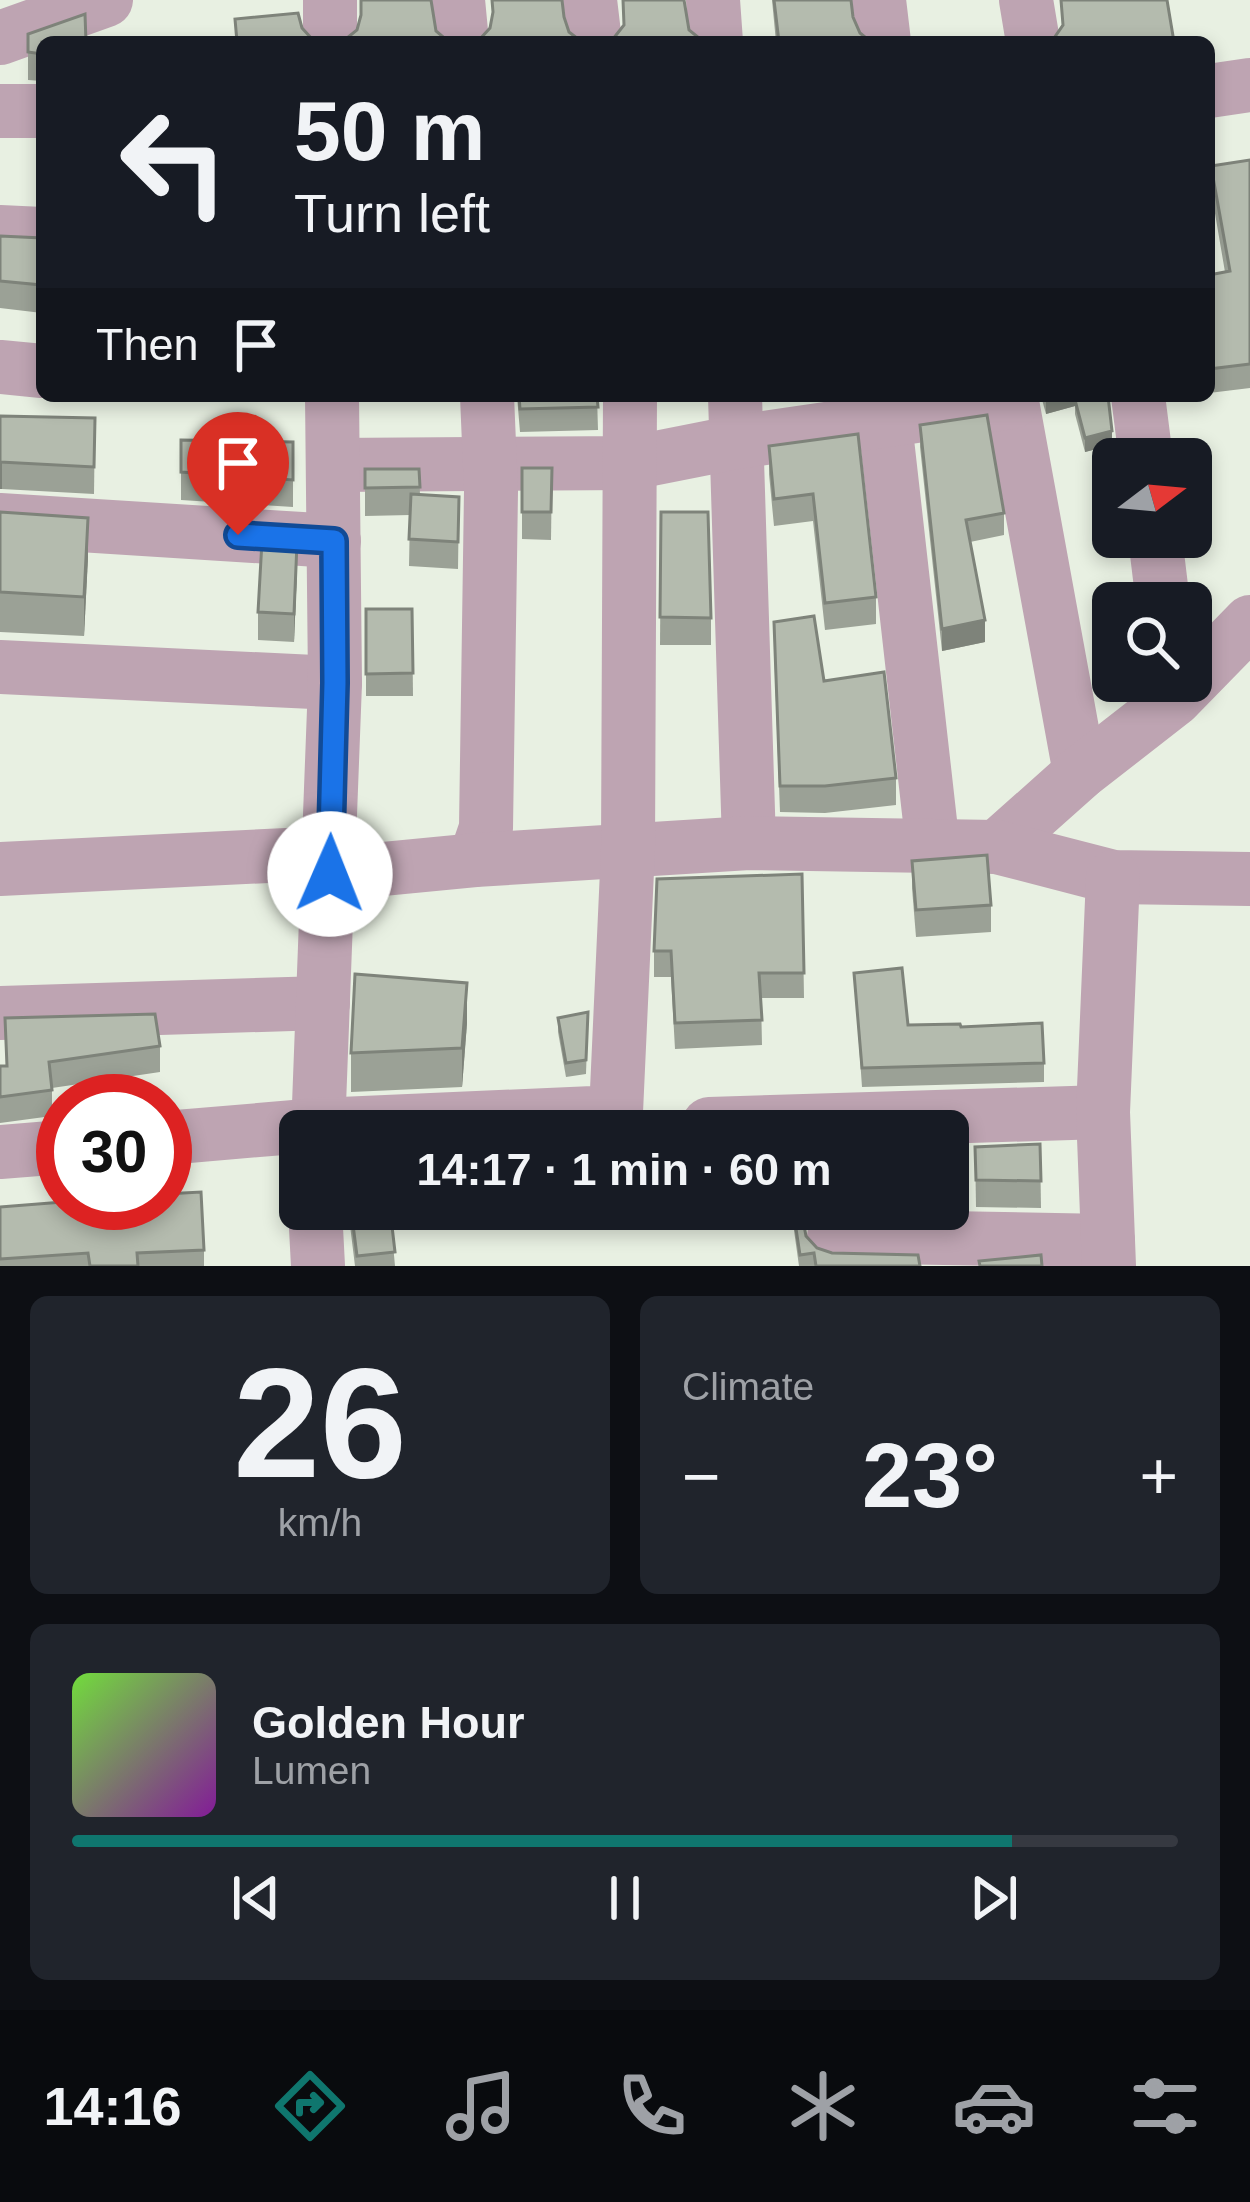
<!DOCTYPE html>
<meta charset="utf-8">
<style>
body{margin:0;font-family:Arial,sans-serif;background:#20242c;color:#f1f3f6;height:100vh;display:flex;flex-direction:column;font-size:45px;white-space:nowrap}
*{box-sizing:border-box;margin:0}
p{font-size:39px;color:#9ea1a6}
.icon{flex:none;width:66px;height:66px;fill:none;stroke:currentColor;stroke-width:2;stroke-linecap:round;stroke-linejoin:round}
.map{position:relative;height:1266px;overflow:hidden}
.side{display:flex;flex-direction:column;gap:30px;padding:30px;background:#0d0f14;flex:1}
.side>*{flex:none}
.top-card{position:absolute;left:36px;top:36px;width:1179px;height:366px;border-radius:18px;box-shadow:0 6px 18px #0003;background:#171b24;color:#f1f3f6;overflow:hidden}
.needle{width:78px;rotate:74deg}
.tools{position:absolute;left:1092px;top:438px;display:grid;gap:24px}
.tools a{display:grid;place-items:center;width:120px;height:120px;border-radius:18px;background:#171b24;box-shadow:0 6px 18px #0003;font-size:60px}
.speed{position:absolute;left:36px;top:1074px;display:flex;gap:24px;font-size:60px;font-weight:700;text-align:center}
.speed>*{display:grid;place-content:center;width:156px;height:156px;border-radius:50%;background:#171b24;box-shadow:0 6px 18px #0003;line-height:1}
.speed .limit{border:18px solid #d22;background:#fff;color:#111}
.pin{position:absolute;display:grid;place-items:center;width:102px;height:102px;color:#fff;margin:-123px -51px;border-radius:50% 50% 50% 0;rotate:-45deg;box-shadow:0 0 12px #0007}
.pin .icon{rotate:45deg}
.me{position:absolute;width:132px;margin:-66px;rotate:1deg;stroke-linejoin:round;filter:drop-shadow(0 0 9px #0008)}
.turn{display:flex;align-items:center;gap:42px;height:252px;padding:0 60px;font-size:54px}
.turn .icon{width:156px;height:156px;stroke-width:2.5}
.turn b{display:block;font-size:84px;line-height:102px}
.then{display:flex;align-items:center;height:114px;padding:0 60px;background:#0003;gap:24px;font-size:45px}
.big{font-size:90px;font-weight:600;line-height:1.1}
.side .widget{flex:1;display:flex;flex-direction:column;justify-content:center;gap:18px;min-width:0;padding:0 42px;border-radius:18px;background:#20242c}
.side .dial{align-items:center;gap:0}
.dial b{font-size:156px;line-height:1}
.song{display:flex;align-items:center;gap:36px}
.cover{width:144px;height:144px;border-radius:18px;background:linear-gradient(135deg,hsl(100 70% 55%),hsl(290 70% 35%))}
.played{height:12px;border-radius:6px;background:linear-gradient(90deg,#0f766e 85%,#363941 85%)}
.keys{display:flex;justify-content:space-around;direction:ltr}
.heat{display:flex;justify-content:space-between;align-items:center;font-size:66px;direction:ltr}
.side .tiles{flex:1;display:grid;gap:30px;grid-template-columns:1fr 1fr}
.widget:last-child{grid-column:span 2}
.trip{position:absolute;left:279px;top:1110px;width:690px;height:120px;border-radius:18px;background:#171b24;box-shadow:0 6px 18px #0003;font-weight:600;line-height:120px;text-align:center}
.tabs{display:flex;height:192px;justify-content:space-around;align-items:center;background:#090b0e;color:#9ea1a6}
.tabs .icon{width:84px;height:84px}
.tabs .current{color:#0f766e}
.tabs b{font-size:54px;color:#f1f3f6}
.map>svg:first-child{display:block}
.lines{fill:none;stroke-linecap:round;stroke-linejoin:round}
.minor{stroke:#bea4b2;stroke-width:54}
.wall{fill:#9ba196}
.shaded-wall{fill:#7e837a}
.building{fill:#b4bbae;stroke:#7e837a;stroke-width:3}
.route-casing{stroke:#114b97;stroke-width:30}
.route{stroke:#1a73e8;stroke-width:21}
</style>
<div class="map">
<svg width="1250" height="1266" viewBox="0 0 1250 1266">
<rect width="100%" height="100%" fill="#e8f0e2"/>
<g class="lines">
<g class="minor">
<polyline points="330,0 330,42"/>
<polyline points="458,0 462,42"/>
<polyline points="590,0 595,42"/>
<polyline points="713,0 716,42"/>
<polyline points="879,0 884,42"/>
<polyline points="1026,0 1033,42"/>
<polyline points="0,38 106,0"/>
<polyline points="1209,91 1250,85"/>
<polyline points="0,111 42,111"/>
<polyline points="0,232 42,234"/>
<polyline points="0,367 42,371"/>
<polyline points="735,396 749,843"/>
<polyline points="882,396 933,848"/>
<polyline points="1011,396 1080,773"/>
<polyline points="1138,396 1146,459"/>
<polyline points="333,465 631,463 737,442 1012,402"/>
<polyline points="0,520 334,541"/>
<polyline points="1155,537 1163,603"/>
<polyline points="0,667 335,683"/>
<polyline points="997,847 1080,773 1175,699 1250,622"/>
<polyline points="475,860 486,828 491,491 487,396"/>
<polyline points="0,869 329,853"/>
<polyline points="330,874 475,860 749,843 997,847 1113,877 1250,879"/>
<polyline points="0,1013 323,1003"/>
<polyline points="709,1124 1103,1112"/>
<polyline points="318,1131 335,683 332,396"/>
<polyline points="165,1138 318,1125 616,1112 628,849 630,396"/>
<polyline points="0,1152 63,1147"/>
<polyline points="315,1209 318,1266"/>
<polyline points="834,1236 1108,1241"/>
<polyline points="1109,1266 1103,1112 1113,877"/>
</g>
</g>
<g class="wall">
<polygon points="772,0 851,0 853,17 860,33 871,42 776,42"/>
<polygon points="28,34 42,42 42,81 28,80"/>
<polygon points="1250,160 1250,388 1209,393 1209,275 1225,272 1211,190 1211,166"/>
<polygon points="0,236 42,238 42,313 0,308"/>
<polygon points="517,396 597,396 598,430 520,432"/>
<polygon points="1041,396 1075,396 1075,406 1046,414"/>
<polygon points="1075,400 1112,445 1085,452 1075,414"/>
<polygon points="0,416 95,418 94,494 2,489"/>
<polygon points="920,425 1004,513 1004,535 970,542 985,642 942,651 920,447"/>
<polygon points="858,434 876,597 876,624 825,630 813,521 774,526 769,474 769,446"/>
<polygon points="181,440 293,442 293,507 181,500"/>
<polygon points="522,468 552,468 551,540 522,539"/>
<polygon points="365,469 419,469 420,495 459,497 458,569 409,566 410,515 365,516"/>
<polygon points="0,512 88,557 84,636 0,632"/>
<polygon points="661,512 711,618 711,645 660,645"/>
<polygon points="297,570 294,642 258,640 258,612"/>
<polygon points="366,609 412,609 413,696 366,696"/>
<polygon points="774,648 824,681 896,778 896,805 825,813 780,812"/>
<polygon points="912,861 991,905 991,932 916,937 912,888"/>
<polygon points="802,874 804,998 761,998 762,1045 675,1049 671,977 654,977 654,951"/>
<polygon points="854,973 908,1025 961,1027 1044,1063 1044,1082 862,1087"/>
<polygon points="588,1012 586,1074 566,1077 558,1032 558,1018"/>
<polygon points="5,1018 160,1046 160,1072 52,1088 52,1116 0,1123 0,1066 6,1066"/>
<polygon points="467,1023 462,1087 351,1092 351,1053"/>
<polygon points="1040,1144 1041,1208 976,1207 975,1147"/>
<polygon points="0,1207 204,1250 204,1266 0,1266"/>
<polygon points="348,1209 406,1209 390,1211 395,1266 355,1266"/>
<polygon points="791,1209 819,1209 807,1221 804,1228 806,1236 817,1248 832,1253 920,1266 799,1266"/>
</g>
<g class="shaded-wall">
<polygon points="1046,396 1075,396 1075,406 1046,414"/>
<polygon points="1112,431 1112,445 1085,452 1085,438"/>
<polygon points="2,461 2,489 0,489 0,462"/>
<polygon points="88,518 88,557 84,636 84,597"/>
<polygon points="297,543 297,570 294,642 294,614"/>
<polygon points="985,620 985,642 942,651 942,629"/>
<polygon points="467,983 467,1023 462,1087 462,1048"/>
<polygon points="806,1209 819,1209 807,1221 803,1234 803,1220"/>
</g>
<g class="building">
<polygon points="361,0 431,0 436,31 449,42 342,42 357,30 361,15"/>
<polygon points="492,0 562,0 564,17 569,32 582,42 474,42 479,40 490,28 493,12"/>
<polygon points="623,0 684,0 689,30 704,42 606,42 613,39 624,25"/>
<polygon points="774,0 851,0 853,17 860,33 871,42 779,42"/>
<polygon points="1061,0 1167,0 1174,42 1046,42 1054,38 1063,25"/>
<polygon points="298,13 302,28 313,40 319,42 237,42 235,19"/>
<polygon points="85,14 86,42 42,42 42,54 28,52 28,34"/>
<polygon points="1250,160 1250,364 1209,369 1209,275 1230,271 1211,166"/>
<polygon points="0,236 42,238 42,285 0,281"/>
<polygon points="519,396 597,396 598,407 520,409"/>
<polygon points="1091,396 1108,396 1112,431 1085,438 1075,400"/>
<polygon points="987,415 1004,513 966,520 985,620 942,629 920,425"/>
<polygon points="0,416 95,418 94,467 0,462"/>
<polygon points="858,434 876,597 825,603 813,494 774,499 769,446"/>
<polygon points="181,440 293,442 293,480 181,472"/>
<polygon points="522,468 552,468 551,512 522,512"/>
<polygon points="365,469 419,469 420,487 365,488"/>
<polygon points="411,494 459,497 458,542 409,539"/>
<polygon points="0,512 88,518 84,597 0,592"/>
<polygon points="661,512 708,512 711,618 660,617"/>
<polygon points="262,541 297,543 294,614 258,612"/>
<polygon points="366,609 412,609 413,673 366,674"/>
<polygon points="814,616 824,681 884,672 896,778 825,786 780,786 774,622"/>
<polygon points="987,855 991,905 916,910 912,861"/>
<polygon points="802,874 804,973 759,973 762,1020 675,1023 671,951 654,951 657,879"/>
<polygon points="902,968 908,1025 960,1024 961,1027 1042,1023 1044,1063 862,1068 854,973"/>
<polygon points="355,974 467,983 462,1048 351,1053"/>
<polygon points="588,1012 586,1060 566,1063 558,1018"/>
<polygon points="155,1014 160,1046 49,1062 52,1090 0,1097 0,1066 7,1066 5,1018"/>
<polygon points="1040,1144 1041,1181 976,1180 975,1147"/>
<polygon points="201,1192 204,1250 137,1253 138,1266 90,1266 88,1253 0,1259 0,1207 63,1202 165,1203 165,1194"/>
<polygon points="351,1209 390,1209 395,1252 357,1256"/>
<polygon points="793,1209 806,1209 803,1220 806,1236 817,1248 832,1253 918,1255 920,1266 816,1266 814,1253 800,1255"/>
<polygon points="1041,1255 1042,1266 980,1266 979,1261"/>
</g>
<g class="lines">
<g class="route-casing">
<polyline id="route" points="238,535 334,541 335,683 330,874"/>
</g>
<use href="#route" class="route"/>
</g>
</svg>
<div class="tools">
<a><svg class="needle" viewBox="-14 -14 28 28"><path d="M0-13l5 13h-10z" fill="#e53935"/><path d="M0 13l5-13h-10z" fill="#9ea1a6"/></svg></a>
<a><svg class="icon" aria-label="search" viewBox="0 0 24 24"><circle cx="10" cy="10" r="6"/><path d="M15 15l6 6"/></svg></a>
</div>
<div class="speed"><div class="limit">30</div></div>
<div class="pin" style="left:238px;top:535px;background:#d93025"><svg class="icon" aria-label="arrive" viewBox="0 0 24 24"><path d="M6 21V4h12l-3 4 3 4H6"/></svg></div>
<svg class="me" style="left:330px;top:874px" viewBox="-20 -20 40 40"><circle r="19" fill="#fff"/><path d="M0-13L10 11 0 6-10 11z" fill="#1a73e8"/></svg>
<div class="trip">14:17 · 1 min · 60 m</div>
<div class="top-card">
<div class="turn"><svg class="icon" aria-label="left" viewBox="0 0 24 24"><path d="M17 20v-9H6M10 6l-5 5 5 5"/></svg><div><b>50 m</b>Turn left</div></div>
<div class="then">Then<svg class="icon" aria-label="arrive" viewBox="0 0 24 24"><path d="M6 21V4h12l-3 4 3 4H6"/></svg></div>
</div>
</div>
<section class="side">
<div class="tiles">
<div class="widget dial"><b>26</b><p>km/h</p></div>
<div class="widget"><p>Climate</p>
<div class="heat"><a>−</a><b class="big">23°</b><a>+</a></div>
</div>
<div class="widget">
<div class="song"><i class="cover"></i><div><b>Golden Hour</b><p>Lumen</p></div></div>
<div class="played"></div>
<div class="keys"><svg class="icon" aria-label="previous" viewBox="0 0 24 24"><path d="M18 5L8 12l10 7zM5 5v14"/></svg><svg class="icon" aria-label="pause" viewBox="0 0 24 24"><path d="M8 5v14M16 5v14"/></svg><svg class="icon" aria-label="next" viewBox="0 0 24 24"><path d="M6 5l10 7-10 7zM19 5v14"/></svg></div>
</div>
</div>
</section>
<nav class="tabs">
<b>14:16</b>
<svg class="icon current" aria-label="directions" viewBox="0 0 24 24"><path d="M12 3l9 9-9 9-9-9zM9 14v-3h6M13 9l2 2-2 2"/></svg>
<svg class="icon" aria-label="music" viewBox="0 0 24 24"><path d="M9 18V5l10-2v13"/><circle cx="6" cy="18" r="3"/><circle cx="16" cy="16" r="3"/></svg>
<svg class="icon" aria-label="phone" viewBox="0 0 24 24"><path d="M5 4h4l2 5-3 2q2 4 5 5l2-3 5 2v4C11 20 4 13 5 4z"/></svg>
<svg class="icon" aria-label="climate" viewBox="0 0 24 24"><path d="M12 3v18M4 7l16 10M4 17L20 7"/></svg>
<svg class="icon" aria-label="car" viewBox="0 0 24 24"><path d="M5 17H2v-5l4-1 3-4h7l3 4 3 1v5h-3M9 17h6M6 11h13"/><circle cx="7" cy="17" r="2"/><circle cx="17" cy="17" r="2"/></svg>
<svg class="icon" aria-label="filters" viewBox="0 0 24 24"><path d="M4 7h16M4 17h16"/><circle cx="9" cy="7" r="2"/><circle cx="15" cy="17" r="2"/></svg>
</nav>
